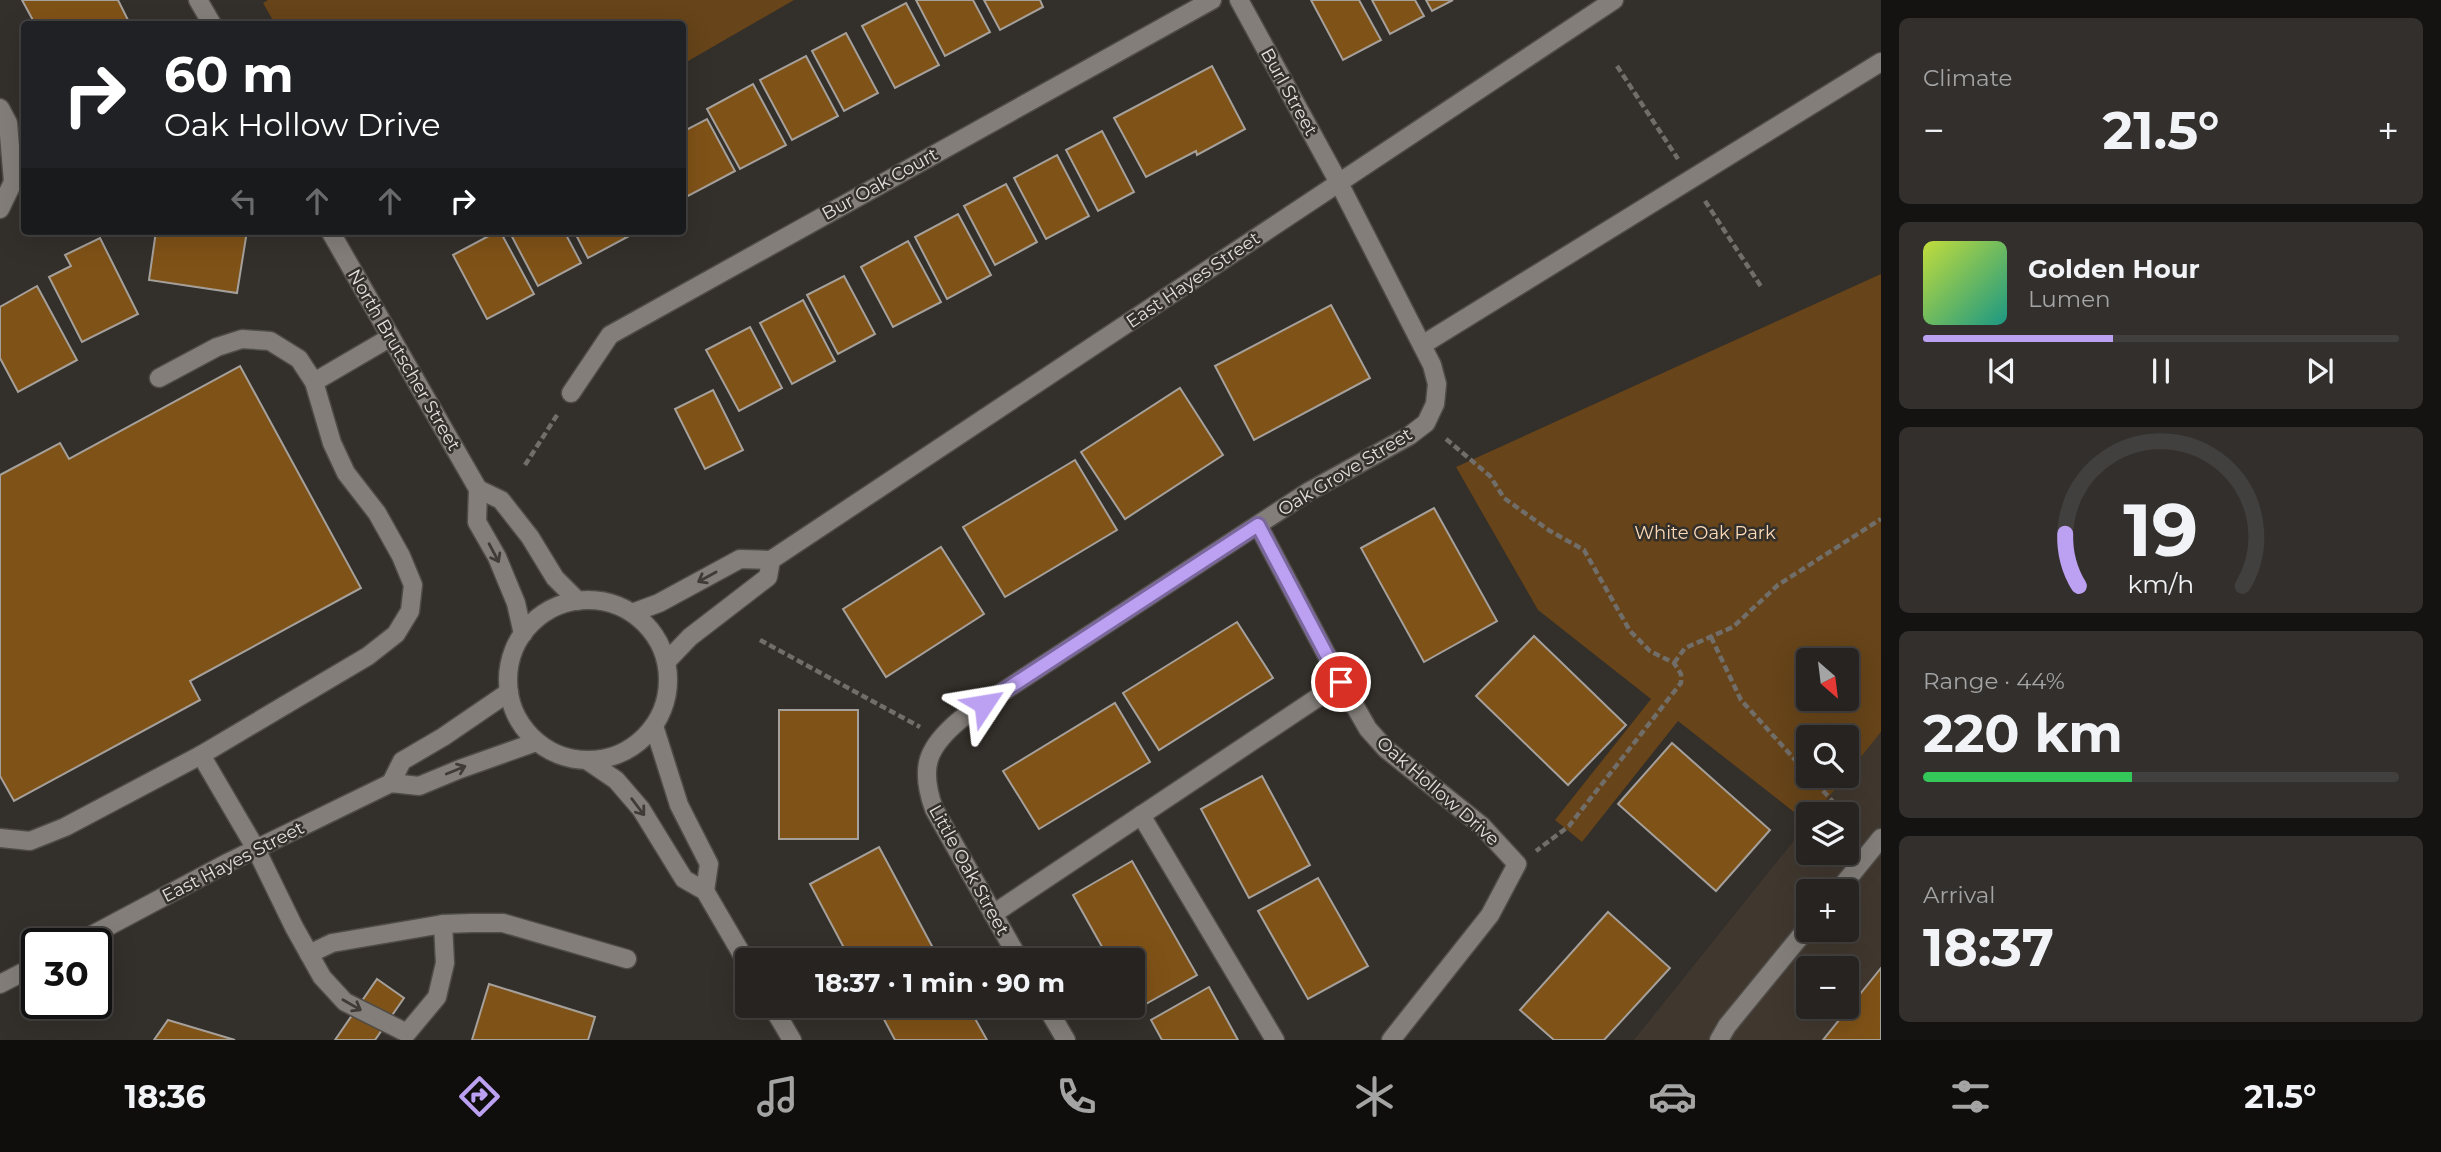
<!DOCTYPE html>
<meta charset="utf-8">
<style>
body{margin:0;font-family:Montserrat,sans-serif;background:#322f2d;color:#f1f3f6;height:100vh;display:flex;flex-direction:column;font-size:26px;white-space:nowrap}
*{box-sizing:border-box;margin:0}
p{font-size:23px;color:#a4a4a5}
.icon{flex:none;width:38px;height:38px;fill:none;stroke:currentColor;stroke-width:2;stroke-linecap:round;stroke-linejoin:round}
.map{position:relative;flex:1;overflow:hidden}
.panel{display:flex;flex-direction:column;gap:18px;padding:18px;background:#151312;width:560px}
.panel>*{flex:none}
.banner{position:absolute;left:21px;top:21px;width:665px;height:214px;border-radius:7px;box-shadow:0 7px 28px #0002,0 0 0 2px #42403e;background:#202124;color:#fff;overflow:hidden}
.needle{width:46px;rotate:152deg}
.fabs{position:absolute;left:1796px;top:648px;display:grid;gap:14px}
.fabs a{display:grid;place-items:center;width:63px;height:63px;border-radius:7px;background:#262320;box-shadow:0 7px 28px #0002,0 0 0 2px #42403e;font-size:35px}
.speed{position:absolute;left:21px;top:928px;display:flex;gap:14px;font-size:35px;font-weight:700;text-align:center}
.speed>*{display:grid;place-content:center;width:91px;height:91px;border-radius:50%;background:#262320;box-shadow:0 7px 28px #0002,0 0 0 2px #42403e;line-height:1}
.speed .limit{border:4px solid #111;border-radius:10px;background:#fff;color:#111}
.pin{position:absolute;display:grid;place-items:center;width:60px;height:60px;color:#fff;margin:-30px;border:4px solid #fff;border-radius:50%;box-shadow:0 2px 7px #0007}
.me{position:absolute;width:77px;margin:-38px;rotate:57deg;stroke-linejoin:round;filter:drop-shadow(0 0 5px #0008)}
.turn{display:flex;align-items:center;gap:24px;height:147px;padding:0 28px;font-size:32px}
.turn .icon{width:91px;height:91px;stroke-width:2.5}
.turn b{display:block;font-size:49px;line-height:60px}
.lanes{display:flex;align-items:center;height:66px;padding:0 28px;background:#0003;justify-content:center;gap:35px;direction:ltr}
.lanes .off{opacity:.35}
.big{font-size:52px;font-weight:700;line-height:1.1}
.panel .widget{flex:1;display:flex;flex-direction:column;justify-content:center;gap:10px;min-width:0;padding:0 24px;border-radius:10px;background:#322f2d}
.panel .dial{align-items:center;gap:0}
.dial svg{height:182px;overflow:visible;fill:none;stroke:#42403e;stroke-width:7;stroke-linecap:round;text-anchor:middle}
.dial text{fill:#f1f3f6;stroke:none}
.song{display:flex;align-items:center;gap:21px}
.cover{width:84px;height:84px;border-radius:10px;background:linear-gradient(135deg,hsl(70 70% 55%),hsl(170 70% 35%))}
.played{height:7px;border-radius:4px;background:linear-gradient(90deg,#bca0f2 40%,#42403e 40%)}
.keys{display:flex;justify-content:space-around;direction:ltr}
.heat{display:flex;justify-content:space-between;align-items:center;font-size:38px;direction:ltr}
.charge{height:10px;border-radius:5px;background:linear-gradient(90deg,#34c759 44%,#42403e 0)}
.trip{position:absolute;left:735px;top:948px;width:410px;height:70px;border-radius:7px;background:#262320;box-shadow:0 7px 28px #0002,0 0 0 2px #42403e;font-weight:700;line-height:70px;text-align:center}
.tab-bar{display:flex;height:112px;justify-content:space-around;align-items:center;background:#0f0e0d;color:#a4a4a5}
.tab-bar .icon{width:49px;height:49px}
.tab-bar .on{color:#bca0f2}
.tab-bar b{font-size:32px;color:#f1f3f6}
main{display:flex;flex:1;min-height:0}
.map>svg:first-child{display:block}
.built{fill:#40382f;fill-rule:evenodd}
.green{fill:#674419;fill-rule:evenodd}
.building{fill:#7f5217;stroke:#a6a09b;stroke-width:2}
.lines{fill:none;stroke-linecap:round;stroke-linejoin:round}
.service-casing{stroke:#4f4c48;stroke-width:21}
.minor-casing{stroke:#4f4c48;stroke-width:21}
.tertiary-casing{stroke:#4f4c48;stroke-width:21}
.path{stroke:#716e69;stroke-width:4.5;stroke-dasharray:7 3.5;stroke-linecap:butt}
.service{stroke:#837e79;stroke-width:18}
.minor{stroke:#837e79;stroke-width:18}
.tertiary{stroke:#837e79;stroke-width:18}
.oneway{stroke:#3f3b36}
.route-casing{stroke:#7a689d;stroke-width:18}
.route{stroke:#bca0f2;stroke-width:12}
.labels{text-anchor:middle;stroke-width:5;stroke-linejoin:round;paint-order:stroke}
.street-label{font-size:18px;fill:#e3e1de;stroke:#332f2a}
.park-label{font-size:18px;fill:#fcdab8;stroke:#332f2a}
</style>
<main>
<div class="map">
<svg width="1881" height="1040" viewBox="0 0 1881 1040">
<rect width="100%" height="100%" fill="#332f2a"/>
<path class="built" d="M1881,732V1040H1634L1808,823V852H1846V814H1815ZM1808,891H1846V929H1808ZM1808,968H1846V1006H1808Z"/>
<g class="green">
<polygon points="268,0 794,0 683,64 682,24 275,24 263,3"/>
<path d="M1881,274V732L1815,814H1808V823L1678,721L1582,842L1555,820L1651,699L1538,610L1456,467ZM1808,660H1846V698H1808ZM1808,737H1846V775H1808Z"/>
</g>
<g class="building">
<polygon points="22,0 118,0 128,20 119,24 35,24"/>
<polygon points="916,0 973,0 990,32 945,56"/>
<polygon points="984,0 1040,0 1043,7 1000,30"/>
<polygon points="1311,0 1359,0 1381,40 1343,60"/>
<polygon points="1372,0 1415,0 1424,16 1390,34"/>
<polygon points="1426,0 1453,0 1432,11"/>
<polygon points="906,3 939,65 895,88 862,26"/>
<polygon points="846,33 878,93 844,111 812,51"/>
<polygon points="806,56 838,116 792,140 760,80"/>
<polygon points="1212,66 1245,129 1197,155 1196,151 1146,177 1114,118"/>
<polygon points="753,84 786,145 740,169 707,109"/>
<polygon points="707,119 735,171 688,196 682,186 682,132"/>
<polygon points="1102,131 1134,192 1098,211 1066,150"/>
<polygon points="1057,155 1089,216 1046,239 1014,178"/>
<polygon points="1006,184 1037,242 995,265 964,206"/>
<polygon points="958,214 991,275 947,299 915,237"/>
<polygon points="156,231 247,231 237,293 149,280"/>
<polygon points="498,231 500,231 534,294 487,319 453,255"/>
<polygon points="509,231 564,231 581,263 538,286"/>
<polygon points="574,231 629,231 631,235 588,258"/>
<polygon points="100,238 138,314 82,342 49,277 71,266 65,255"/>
<polygon points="908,241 941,302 893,327 861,267"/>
<polygon points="844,276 875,334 838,354 807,295"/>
<polygon points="37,286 77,360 18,392 0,358 0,307"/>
<polygon points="803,300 835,361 792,384 760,323"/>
<polygon points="1331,305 1370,378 1254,440 1215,366"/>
<polygon points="750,327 782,388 739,411 706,350"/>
<polygon points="240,366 361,588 190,681 200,700 14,801 0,776 0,475 60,443 69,459"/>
<polygon points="1180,388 1223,455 1125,519 1081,452"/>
<polygon points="713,390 743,450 705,469 675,409"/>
<polygon points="1075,460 1117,530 1005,597 963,527"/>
<polygon points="1434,508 1497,621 1424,662 1361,548"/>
<polygon points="941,547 984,614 886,677 843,609"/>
<polygon points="1237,622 1273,678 1159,750 1123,693"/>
<polygon points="1534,636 1626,725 1568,785 1476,696"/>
<polygon points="1115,703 1150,762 1039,829 1003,771"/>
<rect x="779" y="710" width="79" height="129"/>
<polygon points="1672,743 1770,830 1716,891 1618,804"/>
<polygon points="1262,776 1310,865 1249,898 1201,809"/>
<polygon points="879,847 940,961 851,961 810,884"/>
<polygon points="1132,861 1197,975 1137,1009 1132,1001 1132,961 1110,961 1073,895"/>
<polygon points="1318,878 1368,966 1308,999 1258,911"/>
<polygon points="1608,912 1670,968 1604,1040 1554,1040 1520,1010"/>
<polygon points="1881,968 1881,1040 1823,1040"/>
<polygon points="377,979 404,998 375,1040 335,1040"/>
<polygon points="489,984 595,1017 588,1040 472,1040"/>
<polygon points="1209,987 1238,1040 1162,1040 1151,1020"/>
<polygon points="885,1006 968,1006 987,1040 895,1040 879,1010"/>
<polygon points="168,1020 235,1040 154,1040"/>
</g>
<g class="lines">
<g class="service-casing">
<g id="service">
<polyline points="1422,345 1881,62"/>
<polyline points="314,382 391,337"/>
<polyline points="201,755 256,849 294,927 322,977 345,1002 407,1033 437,997 445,963 443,924"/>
<polyline points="1141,815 1275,1040"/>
<polyline points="0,838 30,841 65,827 201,755 368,656 396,634 410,611 413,585 401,556 377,513 346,473 332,443 314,382 299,359 270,341 242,339 217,347 159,378"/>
<polyline points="1838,891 1881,838"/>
<polyline points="993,914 1341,682"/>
<polyline points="309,954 332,943 443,924 472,923 503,923 627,959"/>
<polyline points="1719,1040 1727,1026 1808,927"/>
</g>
</g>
<g class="minor-casing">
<g id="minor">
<polyline points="0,108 8,123 13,182 0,209"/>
<polyline points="571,393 610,335 1212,0"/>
<polyline points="1258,525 1341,682 1368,729 1386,749 1482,826 1517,864 1490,915 1391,1040"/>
<path d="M1020,961L934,809C919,767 927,747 961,719L1308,492L1409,436L1426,423L1435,404L1437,384L1432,365L1339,183L1239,0"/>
<polyline points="1046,1006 1066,1040"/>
</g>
</g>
<g class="tertiary-casing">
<g id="tertiary">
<polyline points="198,0 212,24"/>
<polyline points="330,231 478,489 477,522 497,557 516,603 523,634"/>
<polyline points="478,489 501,500 530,537 555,578 578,601"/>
<circle cx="588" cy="680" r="80"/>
<polyline points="632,613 659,603 740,559 771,560 1614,0"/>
<polyline points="667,661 690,637 768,577 771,560"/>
<polyline points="654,726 679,805 709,864 705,891"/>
<polyline points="588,761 616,780 641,809 684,879 705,891 747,963"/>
<polyline points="391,783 402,761 443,737 509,692"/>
<polyline points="77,943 229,862 391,783 419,786 460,769 536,742"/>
<polyline points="0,984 37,965"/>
<polyline points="772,1006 792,1040"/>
</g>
</g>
<g class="path">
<polyline points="1617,66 1678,159"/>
<polyline points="1705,201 1762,288"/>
<polyline points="1446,439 1490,476 1504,498 1550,531 1584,550 1630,631 1650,651 1674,663 1681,674 1681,683 1569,826 1536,851"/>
<polyline points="525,465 559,412"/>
<polyline points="1711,637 1741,700 1808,774"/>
<polyline points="760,640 920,727"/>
<polyline points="1674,663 1685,648 1733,627 1778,585 1881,519"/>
<polyline points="1809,775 1844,814"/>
<polyline points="1846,816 1858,827"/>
</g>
<use href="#service" class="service"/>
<use href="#minor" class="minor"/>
<use href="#tertiary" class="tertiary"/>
</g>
<defs><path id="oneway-shaft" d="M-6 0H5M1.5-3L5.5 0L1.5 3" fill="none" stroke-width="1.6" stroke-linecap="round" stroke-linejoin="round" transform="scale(1.75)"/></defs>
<g class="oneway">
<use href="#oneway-shaft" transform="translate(494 553) rotate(62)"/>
<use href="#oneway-shaft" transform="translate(707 577) rotate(151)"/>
<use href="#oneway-shaft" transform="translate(456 770) rotate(-22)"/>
<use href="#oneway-shaft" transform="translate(638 807) rotate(53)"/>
<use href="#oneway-shaft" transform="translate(352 1005) rotate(30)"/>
</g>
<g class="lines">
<g class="route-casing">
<polyline id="route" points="984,704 1258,525 1341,682"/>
</g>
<use href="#route" class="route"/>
</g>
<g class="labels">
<g class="street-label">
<text transform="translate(1289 92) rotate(61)" y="6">Burl Street</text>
<text transform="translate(880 184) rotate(-29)" y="6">Bur Oak Court</text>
<text transform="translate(1193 280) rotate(-34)" y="6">East Hayes Street</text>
<text transform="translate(404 360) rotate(60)" y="6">North Brutscher Street</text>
<text transform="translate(1345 472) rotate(-31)" y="6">Oak Grove Street</text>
<text transform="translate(1438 791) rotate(41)" y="6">Oak Hollow Drive</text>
<text transform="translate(233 862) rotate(-27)" y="6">East Hayes Street</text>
<text transform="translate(969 870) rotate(61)" y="6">Little Oak Street</text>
</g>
<g class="park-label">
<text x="1705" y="539">White Oak Park</text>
</g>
</g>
</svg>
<div class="fabs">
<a><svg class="needle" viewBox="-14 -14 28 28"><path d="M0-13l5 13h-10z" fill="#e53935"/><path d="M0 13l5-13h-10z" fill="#a4a4a5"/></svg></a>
<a><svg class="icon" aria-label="search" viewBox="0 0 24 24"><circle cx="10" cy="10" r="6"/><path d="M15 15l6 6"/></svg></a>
<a><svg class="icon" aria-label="layers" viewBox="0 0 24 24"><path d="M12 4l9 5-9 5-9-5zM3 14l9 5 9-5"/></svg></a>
<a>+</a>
<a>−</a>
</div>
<div class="speed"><div class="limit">30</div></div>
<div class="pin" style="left:1341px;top:682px;background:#d93025"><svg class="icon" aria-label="arrive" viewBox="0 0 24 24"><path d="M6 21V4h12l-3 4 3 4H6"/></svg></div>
<svg class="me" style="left:984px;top:704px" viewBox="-20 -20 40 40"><path d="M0-17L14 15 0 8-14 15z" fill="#bca0f2" stroke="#fff" stroke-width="4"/></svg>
<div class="trip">18:37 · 1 min · 90 m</div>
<div class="banner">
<div class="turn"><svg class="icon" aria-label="right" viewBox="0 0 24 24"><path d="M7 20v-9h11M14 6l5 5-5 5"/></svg><div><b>60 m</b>Oak Hollow Drive</div></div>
<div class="lanes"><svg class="icon off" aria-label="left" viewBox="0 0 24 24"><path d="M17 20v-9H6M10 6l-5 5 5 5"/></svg><svg class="icon off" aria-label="ahead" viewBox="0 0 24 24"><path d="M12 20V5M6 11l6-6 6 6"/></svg><svg class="icon off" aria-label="ahead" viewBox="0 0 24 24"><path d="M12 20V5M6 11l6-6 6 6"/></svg><svg class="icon" aria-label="right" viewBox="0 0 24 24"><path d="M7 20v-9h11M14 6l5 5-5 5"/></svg></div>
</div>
</div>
<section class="panel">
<div class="widget"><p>Climate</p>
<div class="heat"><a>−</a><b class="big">21.5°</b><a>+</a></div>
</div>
<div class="widget">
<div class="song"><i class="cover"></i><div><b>Golden Hour</b><p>Lumen</p></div></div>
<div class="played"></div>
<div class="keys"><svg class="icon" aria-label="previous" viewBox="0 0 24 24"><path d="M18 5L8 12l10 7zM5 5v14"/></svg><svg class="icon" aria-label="pause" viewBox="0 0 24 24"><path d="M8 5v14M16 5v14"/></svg><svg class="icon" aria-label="next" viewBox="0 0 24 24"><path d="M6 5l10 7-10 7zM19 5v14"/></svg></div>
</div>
<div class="widget dial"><svg viewBox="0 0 100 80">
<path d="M14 69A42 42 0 1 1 86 69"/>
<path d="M14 69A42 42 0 0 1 8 46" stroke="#bca0f2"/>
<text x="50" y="56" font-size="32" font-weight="700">19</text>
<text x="50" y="72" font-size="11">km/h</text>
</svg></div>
<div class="widget"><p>Range · 44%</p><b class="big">220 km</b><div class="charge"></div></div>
<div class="widget"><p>Arrival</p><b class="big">18:37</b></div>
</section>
</main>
<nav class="tab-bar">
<b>18:36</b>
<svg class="icon on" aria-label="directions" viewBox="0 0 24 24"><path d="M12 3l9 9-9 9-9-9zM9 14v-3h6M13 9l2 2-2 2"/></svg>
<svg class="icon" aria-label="music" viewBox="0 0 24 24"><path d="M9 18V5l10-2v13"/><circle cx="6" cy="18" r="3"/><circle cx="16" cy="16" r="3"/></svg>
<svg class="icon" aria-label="phone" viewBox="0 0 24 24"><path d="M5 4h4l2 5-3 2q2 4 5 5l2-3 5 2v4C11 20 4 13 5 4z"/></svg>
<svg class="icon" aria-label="climate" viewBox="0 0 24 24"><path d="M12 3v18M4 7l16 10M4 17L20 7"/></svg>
<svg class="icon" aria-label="car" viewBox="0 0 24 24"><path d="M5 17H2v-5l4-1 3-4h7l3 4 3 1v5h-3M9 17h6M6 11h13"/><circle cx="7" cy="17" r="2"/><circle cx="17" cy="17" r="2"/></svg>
<svg class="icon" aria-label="filters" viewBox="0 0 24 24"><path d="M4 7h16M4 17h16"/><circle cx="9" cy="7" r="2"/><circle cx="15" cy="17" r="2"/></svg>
<b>21.5°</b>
</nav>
